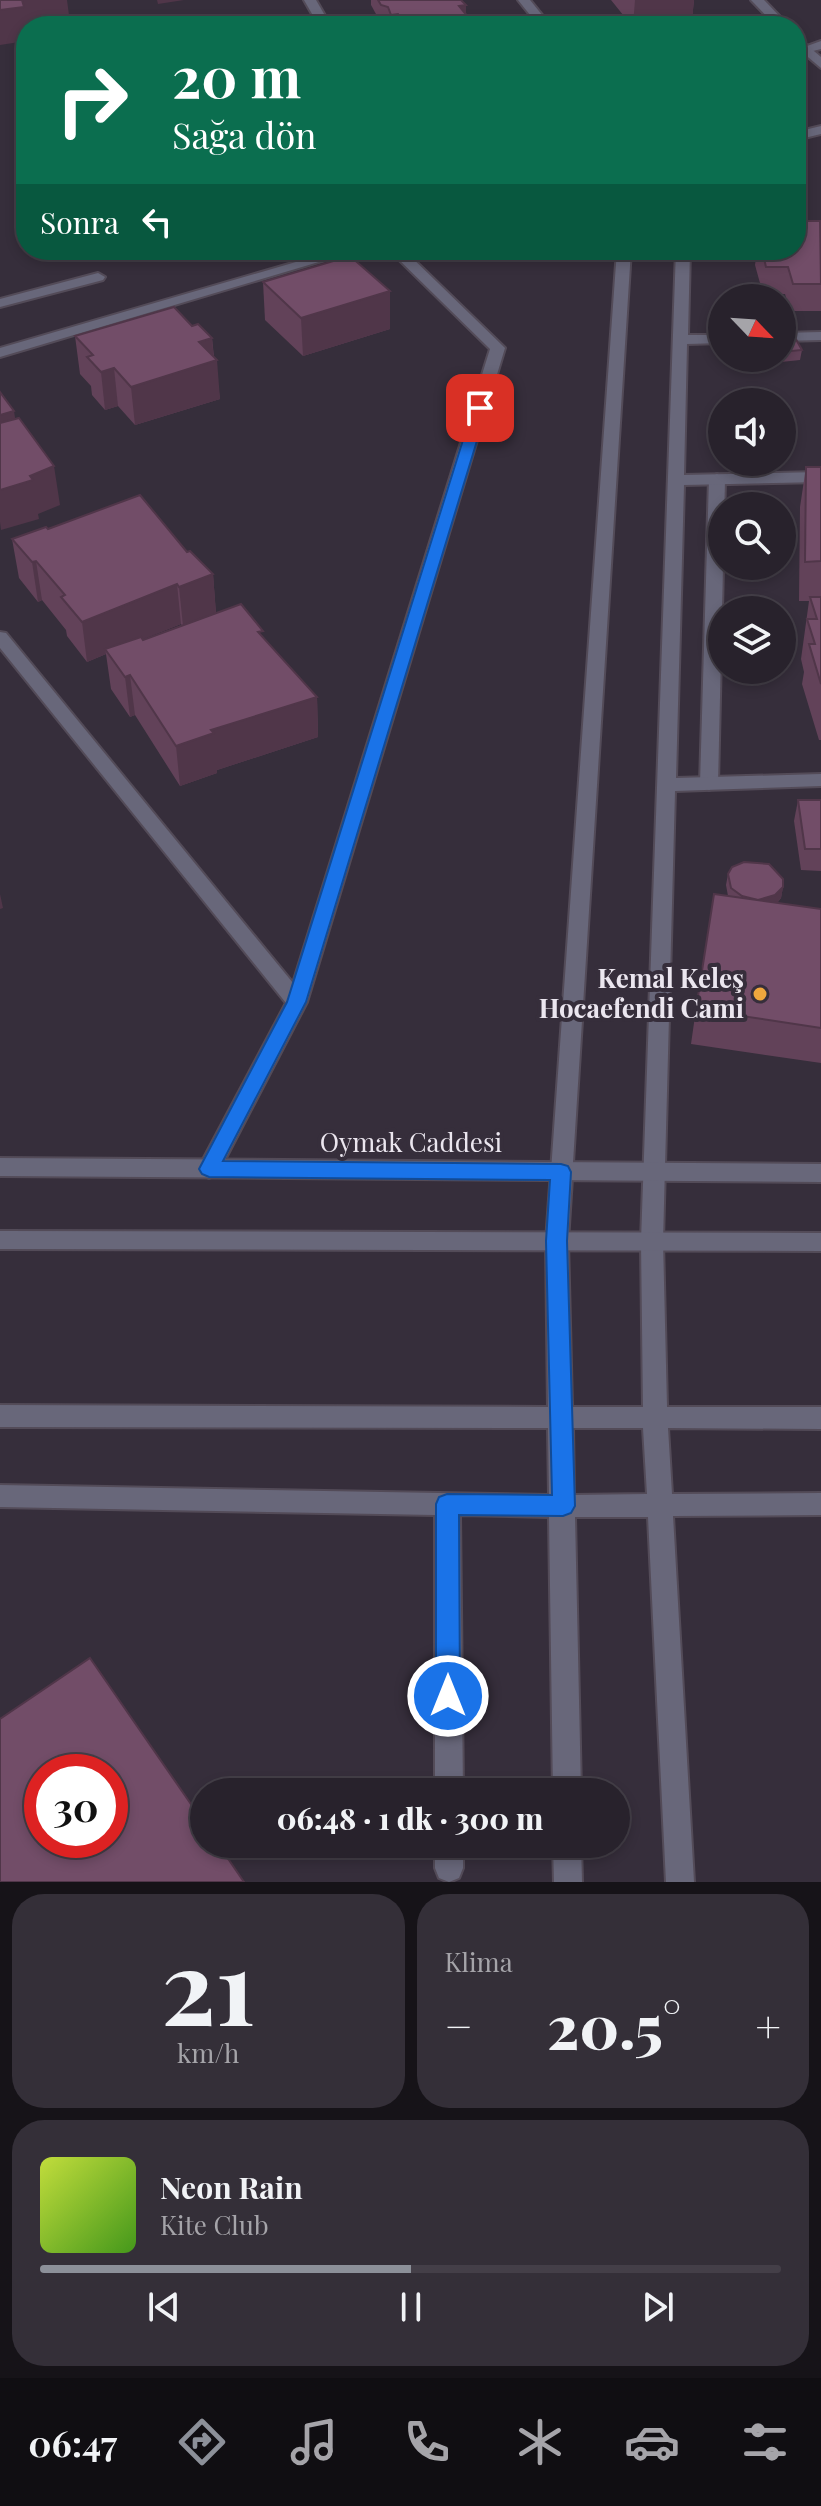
<!DOCTYPE html>
<html lang="tr">
<meta charset="utf-8">
<style>
body{margin:0;font-family:"Playfair Display",serif;background:#342f38;color:#f1f3f6;height:100vh;display:flex;flex-direction:column;font-size:30px;white-space:nowrap}
*{box-sizing:border-box;margin:0}
p{font-size:26px;color:#a5a4a9}
.icon{flex:none;width:44px;height:44px;fill:none;stroke:currentColor;stroke-width:2;stroke-linecap:round;stroke-linejoin:round}
.map{position:relative;height:1882px;overflow:hidden}
.drawer{display:flex;flex-direction:column;gap:12px;padding:12px;background:#161318;flex:1}
.drawer>*{flex:none}
.hud{position:absolute;left:16px;top:16px;width:790px;height:244px;border-radius:32px;box-shadow:0 4px 12px #0003,0 0 0 2px #443f48;background:#0b6e4f;color:#fff;overflow:hidden}
.needle{width:52px;rotate:115deg}
.fabs{position:absolute;left:708px;top:284px;display:grid;gap:16px}
.fabs a{display:grid;place-items:center;width:88px;height:88px;border-radius:50%;background:#28222c;box-shadow:0 4px 12px #0003,0 0 0 2px #443f48;font-size:40px}
.speed{position:absolute;left:24px;top:1754px;display:flex;gap:16px;font-size:40px;font-weight:700;text-align:center}
.speed>*{display:grid;place-content:center;width:104px;height:104px;border-radius:50%;background:#28222c;box-shadow:0 4px 12px #0003,0 0 0 2px #443f48;line-height:1}
.speed .limit{border:12px solid #d22;background:#fff;color:#111}
.pin{position:absolute;display:grid;place-items:center;width:68px;height:68px;color:#fff;margin:-34px;border-radius:16px;box-shadow:0 4px 12px #0006}
.me{position:absolute;width:88px;margin:-44px;rotate:0deg;stroke-linejoin:round;filter:drop-shadow(0 0 6px #0008)}
.turn{display:flex;align-items:center;gap:28px;height:168px;padding:0 24px;font-size:36px}
.turn .icon{width:104px;height:104px;stroke-width:2.5}
.turn b{display:block;font-size:56px;line-height:68px}
.then{display:flex;align-items:center;height:76px;padding:0 24px;background:#0003;gap:16px;font-size:30px}
.big{font-size:60px;font-weight:800;line-height:1.1}
.drawer .tile{flex:1;display:flex;flex-direction:column;justify-content:center;gap:12px;min-width:0;padding:0 28px;border-radius:32px;background:#342f38}
.drawer .dial{align-items:center;gap:0}
.dial b{font-size:104px;line-height:1}
.song{display:flex;align-items:center;gap:24px}
.cover{width:96px;height:96px;border-radius:12px;background:linear-gradient(135deg,hsl(70 70% 55%),hsl(100 70% 35%))}
.played{height:8px;border-radius:4px;background:linear-gradient(90deg,#8c9099 50%,#443f48 50%)}
.keys{display:flex;justify-content:space-around;direction:ltr}
.heat{display:flex;justify-content:space-between;align-items:center;font-size:44px;direction:ltr}
.drawer .tiles{flex:1;display:grid;gap:12px;grid-template-columns:1fr 1fr}
.tile:last-child{grid-column:span 2}
.trip{position:absolute;left:190px;top:1778px;width:440px;height:80px;border-radius:40px;background:#28222c;box-shadow:0 4px 12px #0003,0 0 0 2px #443f48;font-weight:800;line-height:80px;text-align:center}
.tab-bar{display:flex;height:128px;justify-content:space-around;align-items:center;background:#100e12;color:#a5a4a9}
.tab-bar .icon{width:56px;height:56px}
.tab-bar .on{color:#8c9099}
.tab-bar b{font-size:36px;color:#f1f3f6}
.map>svg:first-child{display:block}
.lines{fill:none;stroke-linecap:round;stroke-linejoin:round}
.service-casing{stroke:#534b58;stroke-width:4}
.minor-casing{stroke:#534b58;stroke-width:4}
.tertiary-casing{stroke:#534b58;stroke-width:4}
.service{fill:#68677a;fill-rule:evenodd}
.minor{fill:#68677a;fill-rule:evenodd}
.tertiary{fill:#68677a;fill-rule:evenodd}
.wall{fill:#624259;fill-rule:evenodd}
.shaded-wall{fill:#503649}
.building{fill:#724d68;stroke:#503649;stroke-width:2;fill-rule:evenodd}
.route{fill:#1a73e8;stroke:#114b97;stroke-width:2}
.poi-dot{fill:#efa73d;stroke:#362e3b;stroke-width:3}
.labels{text-anchor:middle;stroke-width:8;stroke-linejoin:round;paint-order:stroke}
.poi-label{font-size:26px;font-weight:bold;fill:#ebe6ef;stroke:#362e3b;text-anchor:end}
.street-label{font-size:26px;fill:#ebe6ef;stroke:#362e3b}
</style>
<div class="map">
<svg width="821" height="1882" viewBox="0 0 821 1882">
<rect width="100%" height="100%" fill="#362e3b"/>
<g class="lines">
<g class="service-casing">
<g id="service">
<polygon points="821,41 821,49 805,53 799,49"/>
<polygon points="717,474 725,479 718,784 709,790 700,784 709,479"/>
</g>
</g>
<g class="minor-casing">
<g id="minor">
<polygon points="304,0 316,0 331,26 319,26"/>
<polygon points="518,0 530,0 551,26 539,26"/>
<polygon points="751,0 764,0 789,26 776,26"/>
<polygon points="796,36 821,57 821,68 796,47"/>
<polygon points="821,126 821,134 796,140 796,132"/>
<polygon points="337,250 359,250 0,357 0,348"/>
<polygon points="389,250 404,250 505,348 307,1002 217,1175 209,1178 201,1175 198,1169 286,1003 0,648 0,632 6,633 293,983 490,349"/>
<path d="M617,250H631L568,1241L572,1407H643L641,1241L676,250H690L688,335H722V343L687,344L684,475L821,472V482L684,485L676,778L821,774V786L675,791L663,1241L667,1407H821V1429L668,1428L672,1494L821,1493V1515L673,1516L694,1882H666L648,1517H575L581,1792H553L549,1517L460,1515L463,1792H435V1515L0,1507V1485L549,1495L548,1428L0,1427V1405L548,1407L546,1241ZM573,1428H643L647,1494L574,1495Z"/>
<polygon points="98,273 105,277 103,280 0,307 0,299"/>
<polygon points="821,332 821,340 782,341 782,333"/>
<polygon points="435,1844 463,1844 463,1868 459,1878 449,1882 439,1878 435,1868"/>
<polygon points="553,1844 581,1844 582,1882 554,1882"/>
</g>
</g>
<g class="tertiary-casing">
<g id="tertiary">
<polygon points="0,1158 821,1164 821,1182 0,1176"/>
<polygon points="0,1231 821,1233 821,1251 0,1249"/>
</g>
</g>
<use href="#service" class="service"/>
<use href="#minor" class="minor"/>
<use href="#tertiary" class="tertiary"/>
</g>
<g class="wall">
<polygon points="371,0 461,0 469,26 388,26 381,23 371,5"/>
<polygon points="611,0 694,0 692,19 732,26 662,26 662,23 632,26"/>
<polygon points="821,223 821,311 790,311 785,294 763,294 755,265 757,250 762,250"/>
<polygon points="263,282 390,291 390,329 303,356 265,320"/>
<polygon points="192,326 212,338 214,357 220,399 135,425 118,406 105,410 92,395 91,386 80,374 75,336"/>
<polygon points="782,335 802,350 800,360 752,365 749,358 782,358"/>
<polygon points="806,467 821,467 821,740 819,740 802,684 804,672 801,659 809,601 799,601 800,507"/>
<path d="M12,539L187,552L213,574L216,614L263,637L317,697L318,737L217,770V773L180,786L135,715L130,717L111,689L106,654L87,662L67,636L66,630L42,600L38,602L19,578ZM181,624L182,626L143,640V639Z"/>
<polygon points="798,800 821,800 821,871 801,870 794,821"/>
<polygon points="728,874 783,887 781,898 777,903 821,909 821,1063 691,1044 696,1009 728,896 726,885"/>
</g>
<g class="shaded-wall">
<polygon points="21,0 67,0 70,23 48,26 26,26 26,41 0,45 0,10"/>
<polygon points="157,0 184,0 158,4"/>
<polygon points="456,0 466,5 466,19 469,18 469,26 412,26"/>
<polygon points="635,0 694,0 692,20 633,26"/>
<polygon points="398,14 398,26 391,26 391,15"/>
<polygon points="390,291 390,329 303,356 301,318"/>
<polygon points="212,338 214,362 217,360 220,399 135,425 131,387 199,342"/>
<polygon points="114,368 118,406 105,410 101,372"/>
<polygon points="14,411 20,450 0,455 0,415"/>
<polygon points="54,466 60,505 38,514 39,519 1,530 0,522 0,490"/>
<polygon points="36,561 42,600 38,602 32,562"/>
<polygon points="213,574 216,614 183,626 179,587"/>
<polygon points="177,584 181,624 108,653 105,649 106,654 87,662 82,622"/>
<polygon points="130,675 135,715 130,717 125,677"/>
<polygon points="317,697 318,737 217,770 217,773 180,786 176,746 211,730"/>
<polygon points="783,887 781,898 774,907 758,900"/>
<polygon points="0,894 3,908 0,909"/>
</g>
<g class="building">
<polygon points="0,0 22,0 24,7 0,10"/>
<polygon points="378,0 461,0 466,5 459,6 469,18 407,26 398,14 391,15 388,7 381,5"/>
<polygon points="722,15 732,26 664,26 662,23"/>
<polygon points="796,221 820,221 821,284 793,284 788,267 766,267 762,250 796,250"/>
<polygon points="350,256 390,291 301,318 263,282"/>
<polygon points="174,307 192,326 198,324 212,338 199,342 217,360 131,387 114,368 101,372 87,357 93,355 75,336"/>
<polygon points="793,334 802,350 782,352 782,335"/>
<polygon points="0,392 14,411 0,415"/>
<polygon points="19,418 54,466 30,476 33,480 0,490 0,423"/>
<polygon points="806,467 821,467 821,561 805,562"/>
<polygon points="140,495 187,552 190,551 213,574 179,587 177,584 82,622 61,597 65,595 36,561 32,562 12,539 46,527 48,529"/>
<polygon points="810,597 821,597 821,684 809,644 815,644 807,619 817,619"/>
<polygon points="241,604 263,631 258,632 317,697 211,730 214,733 176,746 130,675 125,677 105,649 141,637 143,640"/>
<polygon points="798,800 821,800 821,849 805,849"/>
<polygon points="744,862 769,864 783,879 783,887 775,895 758,900 742,896 731,888 728,874 732,867"/>
<polygon points="714,894 821,909 821,1028 696,1009"/>
<path d="M90,1658L204,1823V1844H218L244,1882H0V1719ZM42,1772H110V1840H42Z"/>
</g>
<polygon class="route" points="480,403 487,408 306,1002 223,1161 561,1164 568,1166 571,1172 567,1241 575,1506 571,1513 563,1516 459,1515 460,1696 457,1704 448,1708 440,1704 436,1696 436,1504 439,1497 447,1494 552,1495 546,1241 550,1180 209,1177 202,1174 199,1169 287,1002 473,408"/>
<circle class="poi-dot" cx="760" cy="994" r="8"/>
<g class="labels">
<g class="poi-label">
<text x="744" y="988">Kemal Keleş<tspan x="744" dy="30">Hocaefendi Cami</tspan></text>
</g>
<g class="street-label">
<text x="411" y="1152">Oymak Caddesi</text>
</g>
</g>
</svg>
<div class="fabs">
<a><svg class="needle" viewBox="-14 -14 28 28"><path d="M0-13l5 13h-10z" fill="#e53935"/><path d="M0 13l5-13h-10z" fill="#a5a4a9"/></svg></a>
<a><svg class="icon" aria-label="sound" viewBox="0 0 24 24"><path d="M4 9h4l5-4v14l-5-4H4zM17 9q2 3 0 6"/></svg></a>
<a><svg class="icon" aria-label="search" viewBox="0 0 24 24"><circle cx="10" cy="10" r="6"/><path d="M15 15l6 6"/></svg></a>
<a><svg class="icon" aria-label="layers" viewBox="0 0 24 24"><path d="M12 4l9 5-9 5-9-5zM3 14l9 5 9-5"/></svg></a>
</div>
<div class="speed"><div class="limit">30</div></div>
<div class="pin" style="left:480px;top:408px;background:#d93025"><svg class="icon" aria-label="arrive" viewBox="0 0 24 24"><path d="M6 21V4h12l-3 4 3 4H6"/></svg></div>
<svg class="me" style="left:448px;top:1696px" viewBox="-20 -20 40 40"><circle r="17" fill="#1a73e8" stroke="#fff" stroke-width="3"/><path d="M0-11L8 9 0 5-8 9z" fill="#fff"/></svg>
<div class="trip">06:48 · 1 dk · 300 m</div>
<div class="hud">
<div class="turn"><svg class="icon" aria-label="right" viewBox="0 0 24 24"><path d="M7 20v-9h11M14 6l5 5-5 5"/></svg><div><b>20 m</b>Sağa dön</div></div>
<div class="then">Sonra<svg class="icon" aria-label="left" viewBox="0 0 24 24"><path d="M17 20v-9H6M10 6l-5 5 5 5"/></svg></div>
</div>
</div>
<section class="drawer">
<div class="tiles">
<div class="tile dial"><b>21</b><p>km/h</p></div>
<div class="tile"><p>Klima</p>
<div class="heat"><a>−</a><b class="big">20.5°</b><a>+</a></div>
</div>
<div class="tile">
<div class="song"><i class="cover"></i><div><b>Neon Rain</b><p>Kite Club</p></div></div>
<div class="played"></div>
<div class="keys"><svg class="icon" aria-label="previous" viewBox="0 0 24 24"><path d="M18 5L8 12l10 7zM5 5v14"/></svg><svg class="icon" aria-label="pause" viewBox="0 0 24 24"><path d="M8 5v14M16 5v14"/></svg><svg class="icon" aria-label="next" viewBox="0 0 24 24"><path d="M6 5l10 7-10 7zM19 5v14"/></svg></div>
</div>
</div>
</section>
<nav class="tab-bar">
<b>06:47</b>
<svg class="icon on" aria-label="directions" viewBox="0 0 24 24"><path d="M12 3l9 9-9 9-9-9zM9 14v-3h6M13 9l2 2-2 2"/></svg>
<svg class="icon" aria-label="music" viewBox="0 0 24 24"><path d="M9 18V5l10-2v13"/><circle cx="6" cy="18" r="3"/><circle cx="16" cy="16" r="3"/></svg>
<svg class="icon" aria-label="phone" viewBox="0 0 24 24"><path d="M5 4h4l2 5-3 2q2 4 5 5l2-3 5 2v4C11 20 4 13 5 4z"/></svg>
<svg class="icon" aria-label="climate" viewBox="0 0 24 24"><path d="M12 3v18M4 7l16 10M4 17L20 7"/></svg>
<svg class="icon" aria-label="car" viewBox="0 0 24 24"><path d="M5 17H2v-5l4-1 3-4h7l3 4 3 1v5h-3M9 17h6M6 11h13"/><circle cx="7" cy="17" r="2"/><circle cx="17" cy="17" r="2"/></svg>
<svg class="icon" aria-label="filters" viewBox="0 0 24 24"><path d="M4 7h16M4 17h16"/><circle cx="9" cy="7" r="2"/><circle cx="15" cy="17" r="2"/></svg>
</nav>
